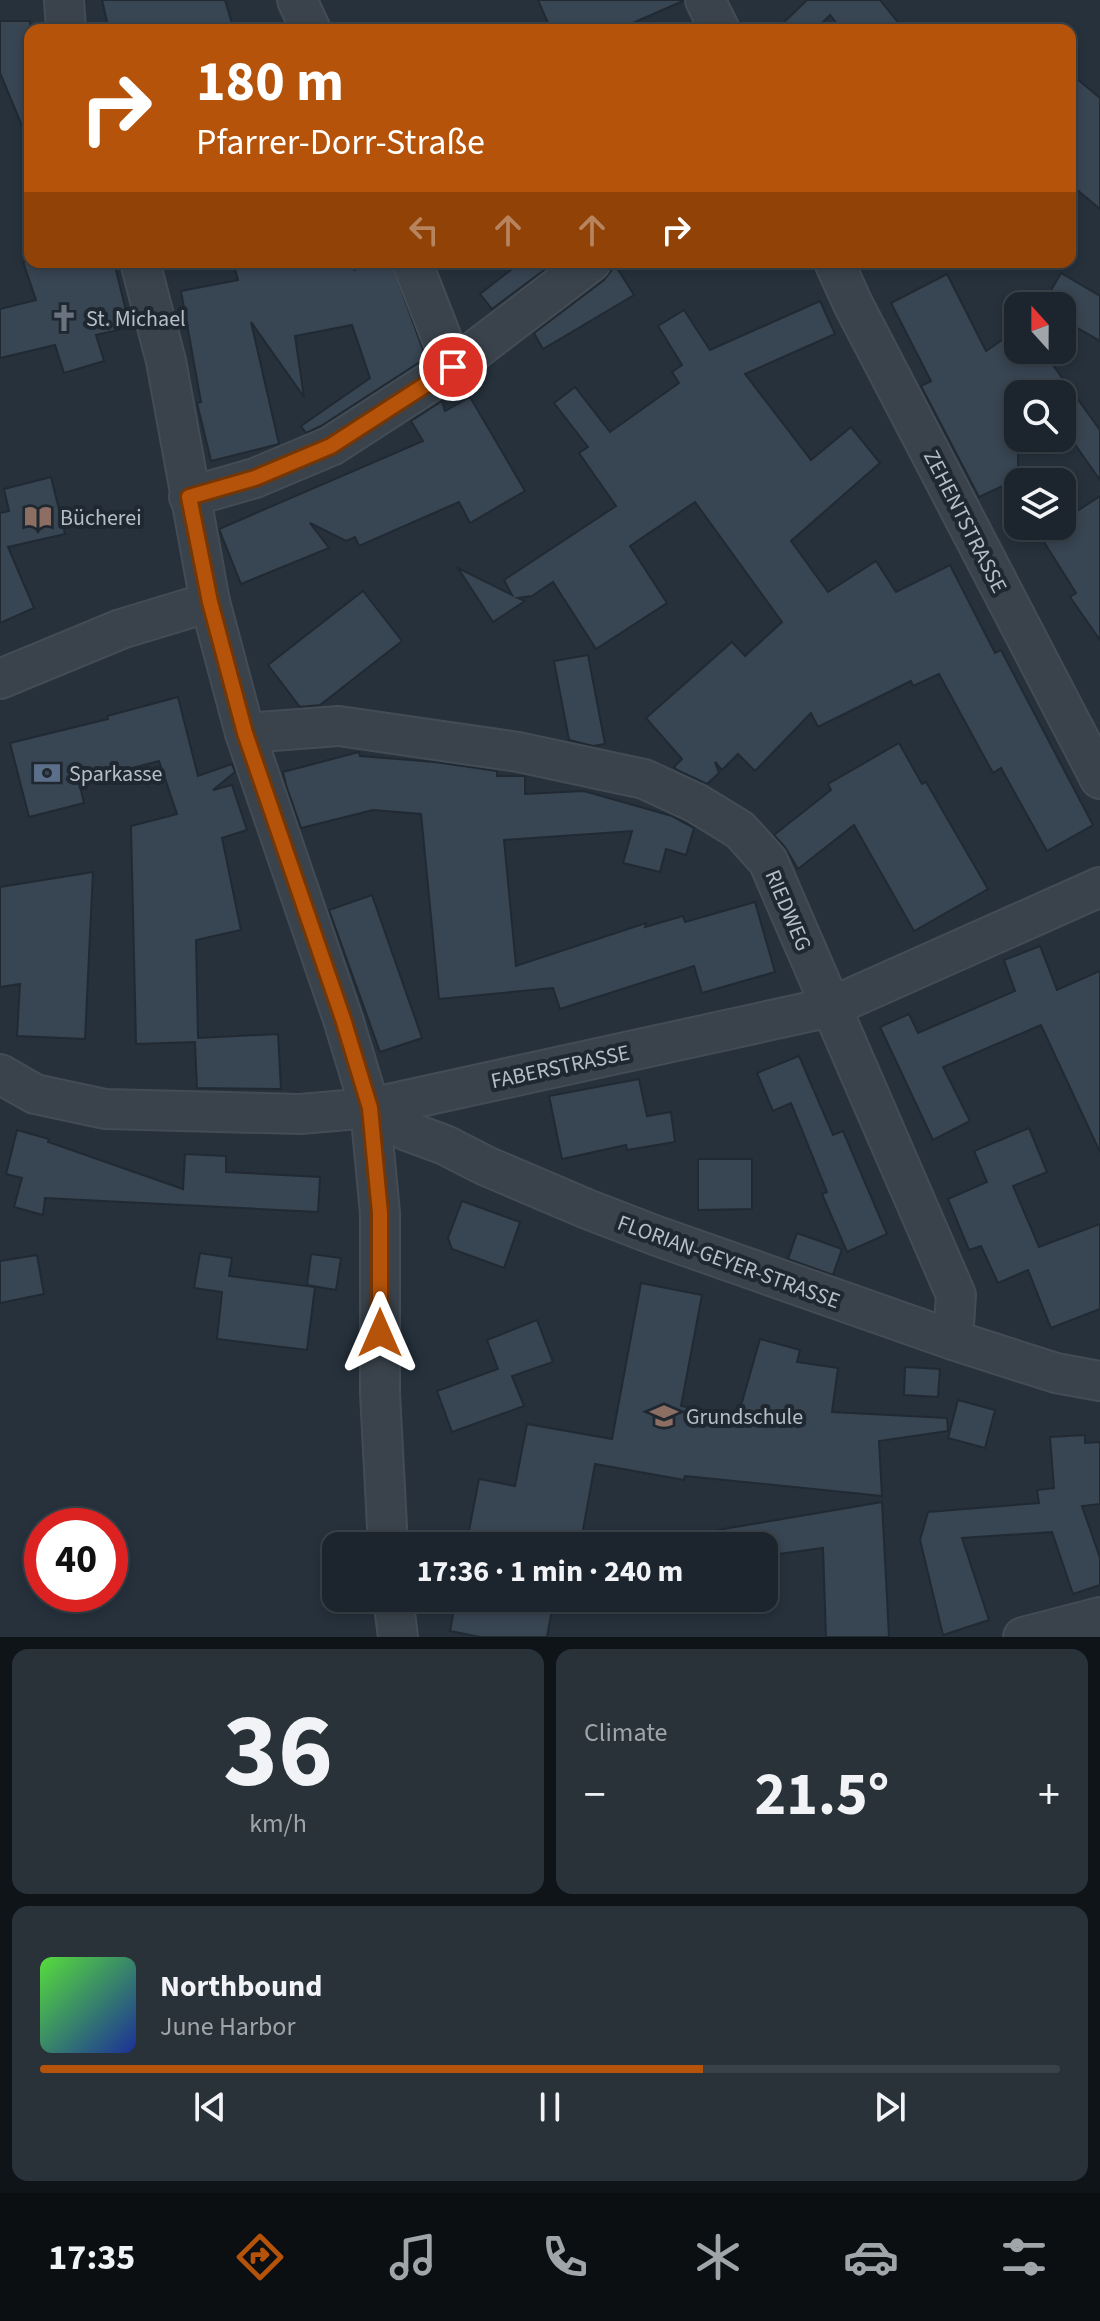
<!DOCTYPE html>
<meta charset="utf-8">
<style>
body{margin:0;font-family:"Source Sans 3",sans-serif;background:#293139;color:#f1f3f6;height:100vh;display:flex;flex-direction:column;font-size:30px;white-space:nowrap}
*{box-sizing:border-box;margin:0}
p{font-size:26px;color:#a0a5aa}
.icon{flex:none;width:44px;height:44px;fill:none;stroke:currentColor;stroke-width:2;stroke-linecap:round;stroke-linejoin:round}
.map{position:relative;height:1637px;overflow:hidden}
.drawer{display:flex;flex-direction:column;gap:12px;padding:12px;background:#0f1419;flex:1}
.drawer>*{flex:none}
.guide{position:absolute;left:24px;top:24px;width:1052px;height:244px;border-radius:16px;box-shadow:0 4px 12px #0003,0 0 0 2px #3a4249;background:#b45309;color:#fff;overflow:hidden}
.needle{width:52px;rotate:339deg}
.controls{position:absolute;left:1004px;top:292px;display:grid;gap:16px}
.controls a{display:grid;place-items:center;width:72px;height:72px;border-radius:16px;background:#1c252d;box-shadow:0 4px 12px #0003,0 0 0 2px #3a4249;font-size:40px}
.speed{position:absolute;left:24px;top:1508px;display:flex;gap:16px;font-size:40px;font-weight:700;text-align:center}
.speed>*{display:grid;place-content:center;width:104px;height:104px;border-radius:50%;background:#1c252d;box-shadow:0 4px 12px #0003,0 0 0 2px #3a4249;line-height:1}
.speed .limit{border:12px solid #d22;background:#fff;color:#111}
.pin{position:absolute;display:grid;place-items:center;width:68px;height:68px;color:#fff;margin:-34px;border:4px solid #fff;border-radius:50%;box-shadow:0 2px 8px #0007}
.me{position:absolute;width:88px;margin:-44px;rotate:0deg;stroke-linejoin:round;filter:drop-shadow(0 0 6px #0008)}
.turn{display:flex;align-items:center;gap:28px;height:168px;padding:0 40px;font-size:36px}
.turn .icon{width:104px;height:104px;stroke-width:2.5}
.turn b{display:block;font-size:56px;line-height:68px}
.lanes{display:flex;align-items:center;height:76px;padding:0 40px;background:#0003;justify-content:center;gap:40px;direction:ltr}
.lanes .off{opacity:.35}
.big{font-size:60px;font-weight:700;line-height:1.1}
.drawer .card{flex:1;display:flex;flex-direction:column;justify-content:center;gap:12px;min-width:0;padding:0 28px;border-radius:16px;background:#293139}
.drawer .dial{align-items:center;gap:0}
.dial b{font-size:104px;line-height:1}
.song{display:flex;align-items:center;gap:24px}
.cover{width:96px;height:96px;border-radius:12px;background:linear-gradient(135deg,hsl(110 70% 55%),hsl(230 70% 35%))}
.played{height:8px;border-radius:4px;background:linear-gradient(90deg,#b45309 65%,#3a4249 65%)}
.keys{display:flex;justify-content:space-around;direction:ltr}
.heat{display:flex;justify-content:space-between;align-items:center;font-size:44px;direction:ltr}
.drawer .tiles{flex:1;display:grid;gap:12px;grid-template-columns:1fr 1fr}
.card:last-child{grid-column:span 2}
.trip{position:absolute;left:322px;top:1532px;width:456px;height:80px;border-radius:16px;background:#1c252d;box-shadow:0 4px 12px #0003,0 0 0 2px #3a4249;font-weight:700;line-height:80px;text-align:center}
.tab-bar{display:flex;height:128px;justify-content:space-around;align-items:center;background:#0b0f12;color:#a0a5aa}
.tab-bar .icon{width:56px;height:56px}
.tab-bar .selected{color:#b45309}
.tab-bar b{font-size:36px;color:#f1f3f6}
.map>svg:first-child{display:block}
.building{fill:#384552;stroke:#212a33;stroke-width:2}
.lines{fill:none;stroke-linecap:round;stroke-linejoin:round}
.minor-casing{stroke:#434c55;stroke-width:42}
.minor{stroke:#3a434c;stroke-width:38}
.route-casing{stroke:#753606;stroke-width:20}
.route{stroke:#b45309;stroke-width:14}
.labels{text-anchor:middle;stroke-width:8;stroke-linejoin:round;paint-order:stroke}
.poi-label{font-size:22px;fill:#b5bec7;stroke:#1f2831;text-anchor:start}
.street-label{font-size:22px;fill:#b5bec7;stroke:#1f2831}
</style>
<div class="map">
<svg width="1100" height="1637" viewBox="0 0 1100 1637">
<rect width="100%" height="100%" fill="#26313c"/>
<g class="building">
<polygon points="102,0 225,0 234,30 109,30"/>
<polygon points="538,0 683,0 683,1 617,30 551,30"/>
<polygon points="807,0 880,0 904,30 842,30 830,15 815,30 776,30"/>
<polygon points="0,21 30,21 30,145 0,73"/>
<polygon points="1070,73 1100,98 1100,209 1070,184"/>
<polygon points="23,262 114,262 130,327 96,335 104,361 64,373 55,345 0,358 0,309 36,300"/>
<polygon points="233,262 351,262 354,270 378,262 391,262 426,358 321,426 306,433 301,426 370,378 352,325 295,336 304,397 251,322 279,444 211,461 197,403 201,402 181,291 238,280"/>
<polygon points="521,262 555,262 492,309 480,294"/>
<polygon points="613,262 634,295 543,349 534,333 604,280 611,271"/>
<polygon points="1061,273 1100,296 1100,341 1062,319 1062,306 1042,306"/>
<polygon points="947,274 986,351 1018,329 1018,350 1042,350 1100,430 1100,480 1062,426 1062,394 1018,394 1018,438 1039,438 1018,453 1018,479 979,497 921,386 931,381 891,303"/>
<polygon points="820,301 835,334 745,374 811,460 851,427 880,463 791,541 828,592 876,561 896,592 950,565 995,653 1001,650 1093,825 1047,851 1001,768 993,773 939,674 913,686 911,681 818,727 811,713 755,771 738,754 722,770 715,762 719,773 707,784 677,770 674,767 682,759 646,718 732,642 745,656 782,622 695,502 630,546 667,603 596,649 553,582 532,596 518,598 525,601 493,622 458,568 512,595 504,580 616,506 579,453 588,447 554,403 575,387 610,432 679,383 672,372 682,365 658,326 684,310 710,350"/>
<polygon points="470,397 525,491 470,523 459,502 359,546 355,537 346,541 310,523 329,548 241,584 219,529 423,441 411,421 442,401 445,411"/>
<polygon points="51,477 65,534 8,547 34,608 0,623 0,513 9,511 4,489"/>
<polygon points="1100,496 1100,640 1070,597 1076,593 1034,526 1062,526 1062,521"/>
<polygon points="363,591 402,641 320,705 300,707 268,665"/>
<polygon points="588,655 605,744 593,746 569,740 554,661"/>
<polygon points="178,697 198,776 232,764 235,772 213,790 232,785 247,830 222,838 241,930 196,940 198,1038 278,1034 281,1089 197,1088 195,1042 136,1044 131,826 177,814 159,761 79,782 84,803 29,817 10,743 108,719 107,716"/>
<polygon points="899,743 922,784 926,782 988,889 914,931 854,825 798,869 785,847 774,835 831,790 828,784"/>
<polygon points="359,752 360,756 435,762 497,771 497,776 525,776 525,794 584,791 672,816 694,828 686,855 666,849 660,872 623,863 632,831 504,840 516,966 646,923 645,927 683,916 685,922 755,902 775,972 702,993 694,966 560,1009 553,988 439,999 421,814 373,810 301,828 286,785 283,772"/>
<polygon points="93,872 85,1039 17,1036 20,984 0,987 0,887"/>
<polygon points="372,895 422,1038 380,1052 329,910"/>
<polygon points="1040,946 1057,990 1100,971 1100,1152 1041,1025 943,1067 970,1121 933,1140 880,1027 909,1014 918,1033 1015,991 1004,960"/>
<polygon points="799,1056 833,1135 843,1131 887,1234 847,1252 822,1194 827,1192 791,1103 773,1111 757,1073"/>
<polygon points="639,1079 647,1116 671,1112 675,1142 627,1150 626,1145 562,1159 549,1096"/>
<polygon points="1029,1128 1047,1172 1013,1186 1039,1247 1100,1224 1100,1309 1051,1328 1028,1270 998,1283 981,1246 969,1250 948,1199 987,1182 974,1151"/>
<polygon points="17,1130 49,1139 48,1142 183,1189 185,1154 226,1156 226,1172 320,1177 318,1212 45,1198 43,1215 14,1207 22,1178 6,1174"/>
<polygon points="698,1159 752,1159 752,1209 698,1210"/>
<polygon points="462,1201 520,1222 504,1268 452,1249 448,1238"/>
<polygon points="797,1233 842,1249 833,1275 788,1259"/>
<polygon points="200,1253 232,1258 229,1276 315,1287 307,1350 217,1339 222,1292 194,1288"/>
<polygon points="311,1254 341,1258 336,1290 307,1285"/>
<polygon points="37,1255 44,1294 0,1303 0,1261"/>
<polygon points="641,1283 702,1295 681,1406 738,1416 760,1339 800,1350 797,1362 838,1368 832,1412 947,1418 948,1431 879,1441 882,1496 685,1476 684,1480 595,1464 580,1546 466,1546 479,1479 515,1486 527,1424 612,1439"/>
<polygon points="537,1320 553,1362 512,1376 524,1406 452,1432 437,1391 498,1369 487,1340"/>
<polygon points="905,1367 940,1369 938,1397 904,1395"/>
<polygon points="958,1400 995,1410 985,1448 948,1438"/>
<polygon points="1085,1435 1085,1443 1100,1442 1100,1504 1082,1506 1100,1558 1100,1585 1073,1594 1052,1532 962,1538 989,1620 943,1635 920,1540 928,1512 1039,1503 1037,1490 1054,1488 1050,1437"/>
<polygon points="882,1502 889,1637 826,1637 823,1548 764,1556 764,1546 708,1546 706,1532"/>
<polygon points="456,1598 554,1598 547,1637 480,1637 450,1631"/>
</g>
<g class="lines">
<g class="minor-casing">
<g id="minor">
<polyline points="64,0 66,30"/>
<polyline points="297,0 311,30"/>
<polyline points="705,0 720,30"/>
<polyline points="140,262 166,361 210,602 245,733 343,1019 370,1108 380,1213 380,1393 388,1546"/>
<polyline points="412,262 453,367"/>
<polyline points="834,262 853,304 1100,779"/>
<polyline points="189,497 255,478 331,446 453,367 591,262"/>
<polyline points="0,679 121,629 210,602"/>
<polyline points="245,733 339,726 518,752 644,779 696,803 740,830 768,861 956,1295 953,1340"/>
<polyline points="0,1074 35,1094 105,1109 300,1114 370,1108 831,1007 1100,887"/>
<polyline points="370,1108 407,1131 445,1145 486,1166 587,1209 657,1236 953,1340 1056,1373 1100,1381"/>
<polyline points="393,1598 398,1637"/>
<polyline points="1023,1637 1100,1617"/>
</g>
</g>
<use href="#minor" class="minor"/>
</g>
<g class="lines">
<g class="route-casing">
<polyline id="route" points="380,1333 380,1213 370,1108 343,1019 245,733 210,602 189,497 255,478 331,446 453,367"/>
</g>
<use href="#route" class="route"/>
</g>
<defs>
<g id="church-bare" transform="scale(2.16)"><path d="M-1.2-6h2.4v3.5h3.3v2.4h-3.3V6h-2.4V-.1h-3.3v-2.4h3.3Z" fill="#6b7280" stroke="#1f2831" stroke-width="2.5" paint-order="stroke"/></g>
<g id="library-bare" transform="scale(2.16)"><path d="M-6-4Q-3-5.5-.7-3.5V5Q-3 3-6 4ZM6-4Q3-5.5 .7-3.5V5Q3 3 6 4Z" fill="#8d6e63" stroke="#1f2831" stroke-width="2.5" paint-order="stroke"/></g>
<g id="bank-bare" transform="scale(2.16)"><path d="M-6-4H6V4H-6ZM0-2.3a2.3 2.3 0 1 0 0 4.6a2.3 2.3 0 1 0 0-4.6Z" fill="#5c6f8a" stroke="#1f2831" stroke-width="2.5" paint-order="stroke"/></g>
<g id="school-bare" transform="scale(2.16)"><path d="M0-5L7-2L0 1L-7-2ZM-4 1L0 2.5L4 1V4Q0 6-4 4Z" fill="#8d6e63" stroke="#1f2831" stroke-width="2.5" paint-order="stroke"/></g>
</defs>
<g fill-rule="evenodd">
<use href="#church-bare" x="64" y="318"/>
<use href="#library-bare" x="38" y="517"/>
<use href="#bank-bare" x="47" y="773"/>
<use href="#school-bare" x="664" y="1416"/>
</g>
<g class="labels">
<g class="poi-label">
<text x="86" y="326">St. Michael</text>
<text x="60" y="525">Bücherei</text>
<text x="69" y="781">Sparkasse</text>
<text x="686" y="1424">Grundschule</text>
</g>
<g class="street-label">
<text transform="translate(966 521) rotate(63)" y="8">ZEHENTSTRASSE</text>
<text transform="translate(789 910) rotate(67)" y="8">RIEDWEG</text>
<text transform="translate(560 1066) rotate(-12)" y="8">FABERSTRASSE</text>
<text transform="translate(729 1261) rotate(20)" y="8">FLORIAN-GEYER-STRASSE</text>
</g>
</g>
</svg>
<div class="controls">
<a><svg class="needle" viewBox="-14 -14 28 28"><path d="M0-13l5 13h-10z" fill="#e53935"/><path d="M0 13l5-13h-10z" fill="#a0a5aa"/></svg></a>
<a><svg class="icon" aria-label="search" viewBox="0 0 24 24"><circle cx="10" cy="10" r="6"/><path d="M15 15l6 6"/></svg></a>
<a><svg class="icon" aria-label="layers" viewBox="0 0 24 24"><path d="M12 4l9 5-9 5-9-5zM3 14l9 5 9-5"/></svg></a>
</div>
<div class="speed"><div class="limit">40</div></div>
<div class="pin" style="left:453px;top:367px;background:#d93025"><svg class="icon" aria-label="arrive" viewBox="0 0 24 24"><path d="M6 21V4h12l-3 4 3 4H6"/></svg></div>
<svg class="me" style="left:380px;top:1333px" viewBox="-20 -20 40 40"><path d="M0-17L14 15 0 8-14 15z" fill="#b45309" stroke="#fff" stroke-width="4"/></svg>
<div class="trip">17:36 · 1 min · 240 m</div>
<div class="guide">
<div class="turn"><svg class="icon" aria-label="right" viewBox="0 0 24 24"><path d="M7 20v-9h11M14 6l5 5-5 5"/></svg><div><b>180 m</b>Pfarrer-Dorr-Straße</div></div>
<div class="lanes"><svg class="icon off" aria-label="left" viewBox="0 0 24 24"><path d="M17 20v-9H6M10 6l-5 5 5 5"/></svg><svg class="icon off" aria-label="ahead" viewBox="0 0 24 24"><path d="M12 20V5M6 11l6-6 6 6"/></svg><svg class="icon off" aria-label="ahead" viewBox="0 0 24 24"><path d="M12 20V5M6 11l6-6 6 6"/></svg><svg class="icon" aria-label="right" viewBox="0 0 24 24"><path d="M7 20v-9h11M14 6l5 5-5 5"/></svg></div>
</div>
</div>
<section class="drawer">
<div class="tiles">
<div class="card dial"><b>36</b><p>km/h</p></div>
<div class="card"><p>Climate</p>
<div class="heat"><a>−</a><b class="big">21.5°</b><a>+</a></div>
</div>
<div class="card">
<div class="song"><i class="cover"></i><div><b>Northbound</b><p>June Harbor</p></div></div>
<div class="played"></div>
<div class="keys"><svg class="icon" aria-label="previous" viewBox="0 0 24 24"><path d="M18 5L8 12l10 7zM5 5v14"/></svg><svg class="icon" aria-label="pause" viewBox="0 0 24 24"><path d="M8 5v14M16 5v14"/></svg><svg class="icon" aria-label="next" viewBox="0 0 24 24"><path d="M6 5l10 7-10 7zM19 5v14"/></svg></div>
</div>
</div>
</section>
<nav class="tab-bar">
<b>17:35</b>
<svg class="icon selected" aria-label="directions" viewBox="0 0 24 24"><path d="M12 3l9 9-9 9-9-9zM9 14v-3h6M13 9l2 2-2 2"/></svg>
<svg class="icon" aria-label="music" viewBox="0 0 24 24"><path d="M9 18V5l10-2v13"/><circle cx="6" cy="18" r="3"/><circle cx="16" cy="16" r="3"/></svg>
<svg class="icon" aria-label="phone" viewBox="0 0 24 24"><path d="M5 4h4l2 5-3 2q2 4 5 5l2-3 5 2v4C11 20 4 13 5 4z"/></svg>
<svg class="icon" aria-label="climate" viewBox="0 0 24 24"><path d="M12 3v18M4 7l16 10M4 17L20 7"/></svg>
<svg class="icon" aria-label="car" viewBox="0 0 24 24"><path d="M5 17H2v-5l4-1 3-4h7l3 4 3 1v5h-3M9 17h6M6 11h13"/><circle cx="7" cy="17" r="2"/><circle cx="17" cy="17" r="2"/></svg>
<svg class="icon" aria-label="filters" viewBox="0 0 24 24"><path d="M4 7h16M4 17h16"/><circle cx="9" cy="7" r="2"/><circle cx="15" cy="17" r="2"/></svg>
</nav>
